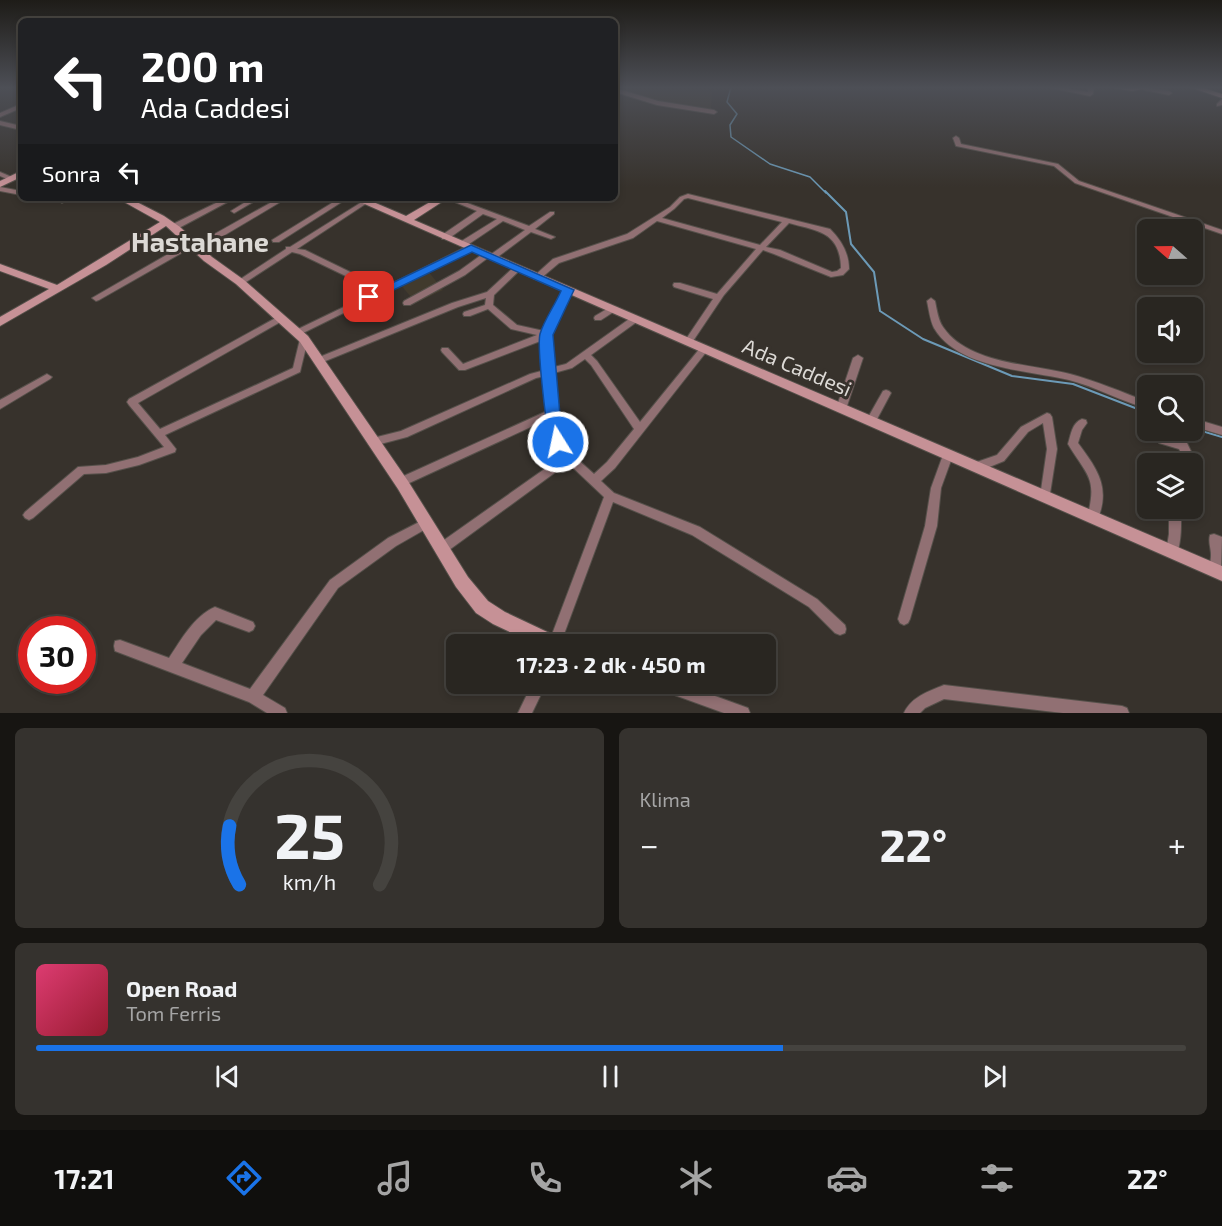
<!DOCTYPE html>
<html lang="tr">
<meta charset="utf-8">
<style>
body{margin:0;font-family:"Exo 2",sans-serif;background:#35322e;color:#f1f3f6;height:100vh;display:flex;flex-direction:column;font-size:22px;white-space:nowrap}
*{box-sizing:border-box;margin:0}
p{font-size:20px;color:#a5a5a5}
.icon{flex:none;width:33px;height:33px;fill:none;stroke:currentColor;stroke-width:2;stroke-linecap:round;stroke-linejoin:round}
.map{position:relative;height:713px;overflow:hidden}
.sheet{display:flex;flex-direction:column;gap:15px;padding:15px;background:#171512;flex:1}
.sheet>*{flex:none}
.hud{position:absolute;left:18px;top:18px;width:600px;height:183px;border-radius:9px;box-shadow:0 3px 9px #0003,0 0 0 2px #45433f;background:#202124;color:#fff;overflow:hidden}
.needle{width:39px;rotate:290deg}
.controls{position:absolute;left:1137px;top:219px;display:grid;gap:12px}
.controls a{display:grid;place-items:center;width:66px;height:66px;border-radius:9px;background:#292621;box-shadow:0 3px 9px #0003,0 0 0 2px #45433f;font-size:30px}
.speed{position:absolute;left:18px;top:616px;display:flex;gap:12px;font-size:30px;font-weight:700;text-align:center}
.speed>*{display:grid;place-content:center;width:78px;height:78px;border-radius:50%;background:#292621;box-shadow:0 3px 9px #0003,0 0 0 2px #45433f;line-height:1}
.speed .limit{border:9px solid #d22;background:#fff;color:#111}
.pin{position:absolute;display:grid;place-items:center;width:51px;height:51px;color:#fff;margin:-26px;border-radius:12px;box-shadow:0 3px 9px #0006}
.me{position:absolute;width:66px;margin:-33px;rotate:350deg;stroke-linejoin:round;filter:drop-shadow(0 0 4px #0008)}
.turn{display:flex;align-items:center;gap:21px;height:126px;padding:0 24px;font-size:27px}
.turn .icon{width:78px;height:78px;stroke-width:2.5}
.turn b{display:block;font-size:42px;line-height:51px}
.then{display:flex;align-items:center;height:57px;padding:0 24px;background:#0003;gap:12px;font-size:22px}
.big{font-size:45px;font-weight:700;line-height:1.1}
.sheet .tile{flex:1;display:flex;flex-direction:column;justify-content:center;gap:9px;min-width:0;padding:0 21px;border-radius:9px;background:#35322e}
.sheet .dial{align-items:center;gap:0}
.dial svg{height:156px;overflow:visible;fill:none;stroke:#45433f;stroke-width:7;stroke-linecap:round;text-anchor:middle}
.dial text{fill:#f1f3f6;stroke:none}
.song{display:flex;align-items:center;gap:18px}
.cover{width:72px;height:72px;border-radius:9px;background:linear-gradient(135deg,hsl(340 70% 55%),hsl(350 70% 35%))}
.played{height:6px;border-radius:3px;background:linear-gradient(90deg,#1a73e8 65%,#45433f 65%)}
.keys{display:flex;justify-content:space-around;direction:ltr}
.heat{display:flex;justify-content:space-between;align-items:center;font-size:33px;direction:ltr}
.sheet .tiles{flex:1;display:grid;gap:15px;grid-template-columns:1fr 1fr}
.tile:last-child{grid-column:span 2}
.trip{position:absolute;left:446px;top:634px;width:330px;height:60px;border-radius:9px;background:#292621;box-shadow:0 3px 9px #0003,0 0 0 2px #45433f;font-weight:700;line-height:60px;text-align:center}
.tab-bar{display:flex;height:96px;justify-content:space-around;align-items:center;background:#100f0d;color:#a5a5a5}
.tab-bar .icon{width:42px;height:42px}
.tab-bar .current{color:#1a73e8}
.tab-bar b{font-size:27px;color:#f1f3f6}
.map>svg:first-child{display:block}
.built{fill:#413a2d}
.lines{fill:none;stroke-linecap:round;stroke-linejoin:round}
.stream-far1{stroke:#6c9ab7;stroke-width:1.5}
.stream{stroke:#6c9ab7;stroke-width:2}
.street-casing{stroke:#55504a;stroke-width:2}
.secondary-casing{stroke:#55504a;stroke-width:2}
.street{fill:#917073;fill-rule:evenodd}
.secondary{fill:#c69196;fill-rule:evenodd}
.route{fill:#1a73e8;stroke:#114b97;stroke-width:1.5}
.labels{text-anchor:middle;stroke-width:6;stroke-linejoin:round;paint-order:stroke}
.street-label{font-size:21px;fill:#dcd9d5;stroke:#37322c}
.district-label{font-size:27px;font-weight:bold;fill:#dcd9d5;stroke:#37322c}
</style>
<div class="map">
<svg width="1222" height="713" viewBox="0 0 1222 713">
<rect width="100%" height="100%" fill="#37322c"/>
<g class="built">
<polygon points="615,87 699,87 712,90 711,109 661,101"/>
<polygon points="428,271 443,290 416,303 400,284"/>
</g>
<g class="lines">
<polyline class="stream-far1" points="731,87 727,102 737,114 730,125 731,137 770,164 810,177 826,193"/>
<g class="stream">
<polyline points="825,191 846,212 851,244 874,272 880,311 923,339 1012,376 1073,384 1148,413"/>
<polyline points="1192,428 1222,437"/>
</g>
<g class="street-casing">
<g id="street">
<polygon points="1046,87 1058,87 1088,92 1088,87 1094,87 1093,94 1090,96"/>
<polygon points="1142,87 1169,91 1172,93 1169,95 1144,90 1142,89"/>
<polygon points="615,88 658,101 714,110 717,112 714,114 657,105 615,92"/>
<polygon points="1222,99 1222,105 1217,106 1217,104"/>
<polygon points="21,104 21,108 0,117 0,113"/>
<polygon points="0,121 21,126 21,130 0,125"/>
<polygon points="956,136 959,138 961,144 1058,164 1079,181 1222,230 1222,234 1075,183 1054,166 956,146 953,138"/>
<polygon points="0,172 14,178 15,179 12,181 0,176"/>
<polygon points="0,187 21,191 21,195 0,191"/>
<path d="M688,194L830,229C841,240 849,253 849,269L843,275L831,277L774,254L763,250L724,295L691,344L688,345L684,342L713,299L674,287L673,285L674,283H680L717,294L756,249L657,221L633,238L559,263L540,279H534L533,277L553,259L627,234L670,207L680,197ZM688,198L782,222L760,245L662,218L674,209L684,199ZM789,223C817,231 840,231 841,268L837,271L832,272L780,250L766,247Z"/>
<polygon points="55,198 71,198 62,203"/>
<polygon points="208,198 223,200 227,198 235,198 177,229 171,229 171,225 218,202"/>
<polygon points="252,198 260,198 236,212 234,213 231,211"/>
<polygon points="279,198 287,198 208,245 195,249 192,247 99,300 96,301 92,298 189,242 195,242 196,244 202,241"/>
<polygon points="340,198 348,198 279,242 273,242 272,240"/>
<polygon points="445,198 454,198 529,226 550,212 554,212 554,214 535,229 555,237 551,239 531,232 495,259 492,259 489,257 465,275 410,305 404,305 403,303 404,301 459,271 484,253 487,253 490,255 525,230 503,221 466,246 460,246 460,242 497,219 483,214 448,239 442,239 442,235 477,211"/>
<polygon points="365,200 367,201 367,203 297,249 305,250 383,288 468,246 471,246 475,248 297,336 294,335 293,333 294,331 377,291 300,254 292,252 243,284 240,284 236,282 286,249 286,247 290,247"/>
<path d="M515,266H521L522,268L494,295L493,305L517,325L544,331L565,288H571L572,290L551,335L554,367L566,364L632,317H638L639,319L638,321L591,355L597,361L640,422L701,347H707L708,349L707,351L615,468L601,481L614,493L700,527L817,599L845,625L846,629L845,633L840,635L835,633L809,607L692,535L613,502L560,645H548L604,497L568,463L445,553L441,554L437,553L435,549L437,545L563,456L553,442L548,419L405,485L401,486L397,485L396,482L397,479L547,411L545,376L536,378L407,437L373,446L369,445L368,442L369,439L401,431L530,374L545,370L543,340L465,370H459L442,352L441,350L442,348H448L463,364L537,335L511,329L488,309L470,316H464L463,314L464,312L485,305L486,298L458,307L323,362L320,363L315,360L317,358L452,303L487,292ZM585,359L591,365L634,429L607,462L594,474C584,465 572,455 565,443C555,428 555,392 554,373L572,368Z"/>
<path d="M931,298L935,301C937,310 938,320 943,327C968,364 1031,364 1070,374C1096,381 1122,392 1148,402V409C1121,401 1096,387 1069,380C1028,370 958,369 934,328C930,320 929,310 927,301Z"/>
<polygon points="612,306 615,307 616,309 615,311 601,320 595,320 594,318 595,316"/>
<polygon points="281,315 284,316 285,318 284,320 138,403 160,429 293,368 300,339 304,336 308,339 300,372 165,435 176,449 175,452 139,465 106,473 84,474 33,518 29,520 25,518 23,515 25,512 78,467 106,465 138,457 164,447 129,405 127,402 129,399"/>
<polygon points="858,355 863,358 846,409 844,412 838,412 836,409 853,358"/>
<polygon points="47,374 52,377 50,379 0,409 0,400"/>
<polygon points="886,390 889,391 891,393 876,421 874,424 868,424 866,421 883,391"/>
<polygon points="1047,413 1050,414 1052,417 1057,449 1049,500 1045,502 1041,500 1040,497 1047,449 1043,423 1028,432 1004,461 987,468 975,471 971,470 970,467 971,464 997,455 1021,427"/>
<polygon points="1192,418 1222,427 1222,435 1192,426"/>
<path d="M1082,419L1086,420L1087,423L1082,430L1078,443C1098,470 1111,488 1097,521L1093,523L1089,521L1087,518C1098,477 1087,476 1068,444C1071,434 1072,423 1082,419Z"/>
<polygon points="1163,436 1187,443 1197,464 1196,467 1192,468 1192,464 1187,464 1179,449 1159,443 1158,440 1159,437"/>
<polygon points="948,451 952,452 953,455 941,488 937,526 910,619 908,623 904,625 900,623 898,619 925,526 931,488 943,455 944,452"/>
<path d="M1169,508H1181C1181,524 1182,541 1176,556L1172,557L1168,556L1166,552L1169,534Z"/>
<path d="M427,518L431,520L433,523L431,526L396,546L338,588L263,695L285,708L287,713H267L249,702L115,651L114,646L115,641L120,640L169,658C181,640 194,616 215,607L253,622L255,626L253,630L249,632L216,620L201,635L182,663L250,689L330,580L388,538Z"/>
<path d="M1214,534L1222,537L1221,571L1219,575L1215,577L1211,575C1208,568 1211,562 1211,555C1211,548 1208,542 1210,535Z"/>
<polygon points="532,684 546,684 532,713 518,713"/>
<polygon points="656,684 682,684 748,708 750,713 724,713 658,689"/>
<path d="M944,685L1122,706L1127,708L1129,713H1063L944,699L925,708L920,713H904C911,697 929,691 944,685Z"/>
</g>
</g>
<g class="secondary-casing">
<g id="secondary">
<polygon points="1108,87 1153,87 1132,91"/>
<polygon points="1189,87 1200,87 1222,94 1222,98"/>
<rect x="615" y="89" width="4" height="4"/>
<polygon points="21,171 21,177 0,187 0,181"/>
<polygon points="117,198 129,198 164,216 180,227 212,257 244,280 308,336 408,481 468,577 488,601 505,612 560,638 562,645 537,645 493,624 476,613 456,587 398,489 300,342 236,284 204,261 166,226 106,265 0,326 0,317 49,289 0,271 0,264 57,285 160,222"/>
<polygon points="351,198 364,198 406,216 437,198 448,198 414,220 1222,566 1222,581"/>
</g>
</g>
<use href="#street" class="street"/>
<use href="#secondary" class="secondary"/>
</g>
<linearGradient id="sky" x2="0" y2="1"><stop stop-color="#1e1c18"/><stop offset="0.47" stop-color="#4d4f56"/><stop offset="1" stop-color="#4d4f56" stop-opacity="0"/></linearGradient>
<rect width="1222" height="187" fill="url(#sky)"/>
<path class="route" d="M471,245L574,290L553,335L560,415L565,442L563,446H552C546,434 537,346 540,334C544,320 555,305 561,291L472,252L373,300H364L363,297Z"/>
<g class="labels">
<g class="street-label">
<text transform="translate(797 368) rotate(23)" y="7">Ada Caddesi</text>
</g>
<g class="district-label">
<text x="200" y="252">Hastahane</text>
</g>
</g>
</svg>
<div class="controls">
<a><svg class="needle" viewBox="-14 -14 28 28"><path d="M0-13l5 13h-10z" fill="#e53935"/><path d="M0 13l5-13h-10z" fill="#a5a5a5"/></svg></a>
<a><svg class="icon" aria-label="sound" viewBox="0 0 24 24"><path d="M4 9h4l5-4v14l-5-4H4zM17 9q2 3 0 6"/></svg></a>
<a><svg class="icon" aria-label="search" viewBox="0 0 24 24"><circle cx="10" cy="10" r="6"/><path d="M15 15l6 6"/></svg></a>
<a><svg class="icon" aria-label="layers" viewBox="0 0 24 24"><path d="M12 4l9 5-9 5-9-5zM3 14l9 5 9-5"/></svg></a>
</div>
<div class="speed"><div class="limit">30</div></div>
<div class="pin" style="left:369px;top:297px;background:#d93025"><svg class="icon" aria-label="arrive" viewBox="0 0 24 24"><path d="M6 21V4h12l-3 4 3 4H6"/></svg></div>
<svg class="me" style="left:558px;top:442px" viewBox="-20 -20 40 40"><circle r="17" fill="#1a73e8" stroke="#fff" stroke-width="3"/><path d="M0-11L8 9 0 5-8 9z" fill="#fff"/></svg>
<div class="trip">17:23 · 2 dk · 450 m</div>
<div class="hud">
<div class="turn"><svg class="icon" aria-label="left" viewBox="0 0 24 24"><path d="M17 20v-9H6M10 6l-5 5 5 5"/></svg><div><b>200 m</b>Ada Caddesi</div></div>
<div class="then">Sonra<svg class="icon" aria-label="left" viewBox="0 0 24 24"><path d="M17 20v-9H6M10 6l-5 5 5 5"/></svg></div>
</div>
</div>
<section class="sheet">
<div class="tiles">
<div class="tile dial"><svg viewBox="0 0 100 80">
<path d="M14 69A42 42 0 1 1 86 69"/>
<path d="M14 69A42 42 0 0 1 9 39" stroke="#1a73e8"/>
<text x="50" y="56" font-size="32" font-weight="700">25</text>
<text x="50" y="72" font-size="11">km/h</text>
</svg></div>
<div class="tile"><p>Klima</p>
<div class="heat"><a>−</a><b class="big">22°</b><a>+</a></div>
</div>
<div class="tile">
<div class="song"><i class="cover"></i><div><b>Open Road</b><p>Tom Ferris</p></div></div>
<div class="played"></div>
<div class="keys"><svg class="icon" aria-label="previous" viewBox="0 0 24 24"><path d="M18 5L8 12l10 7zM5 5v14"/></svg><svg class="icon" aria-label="pause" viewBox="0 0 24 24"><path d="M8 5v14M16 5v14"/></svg><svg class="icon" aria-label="next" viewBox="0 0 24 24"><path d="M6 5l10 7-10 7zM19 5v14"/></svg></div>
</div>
</div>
</section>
<nav class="tab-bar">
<b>17:21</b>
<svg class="icon current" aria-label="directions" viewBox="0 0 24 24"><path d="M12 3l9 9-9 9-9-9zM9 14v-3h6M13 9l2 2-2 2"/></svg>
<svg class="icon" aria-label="music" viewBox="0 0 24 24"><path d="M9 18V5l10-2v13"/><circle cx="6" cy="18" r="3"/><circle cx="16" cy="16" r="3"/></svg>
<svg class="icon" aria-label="phone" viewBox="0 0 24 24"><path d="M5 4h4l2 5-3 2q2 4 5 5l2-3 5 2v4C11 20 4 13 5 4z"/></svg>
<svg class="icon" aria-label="climate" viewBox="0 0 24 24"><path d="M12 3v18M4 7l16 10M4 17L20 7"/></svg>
<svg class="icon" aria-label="car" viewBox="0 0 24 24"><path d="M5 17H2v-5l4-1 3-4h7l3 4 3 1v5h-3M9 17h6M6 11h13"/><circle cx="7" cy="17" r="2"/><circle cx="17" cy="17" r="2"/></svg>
<svg class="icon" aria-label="filters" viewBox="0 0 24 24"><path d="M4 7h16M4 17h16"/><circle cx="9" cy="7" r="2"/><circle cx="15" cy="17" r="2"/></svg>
<b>22°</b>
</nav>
